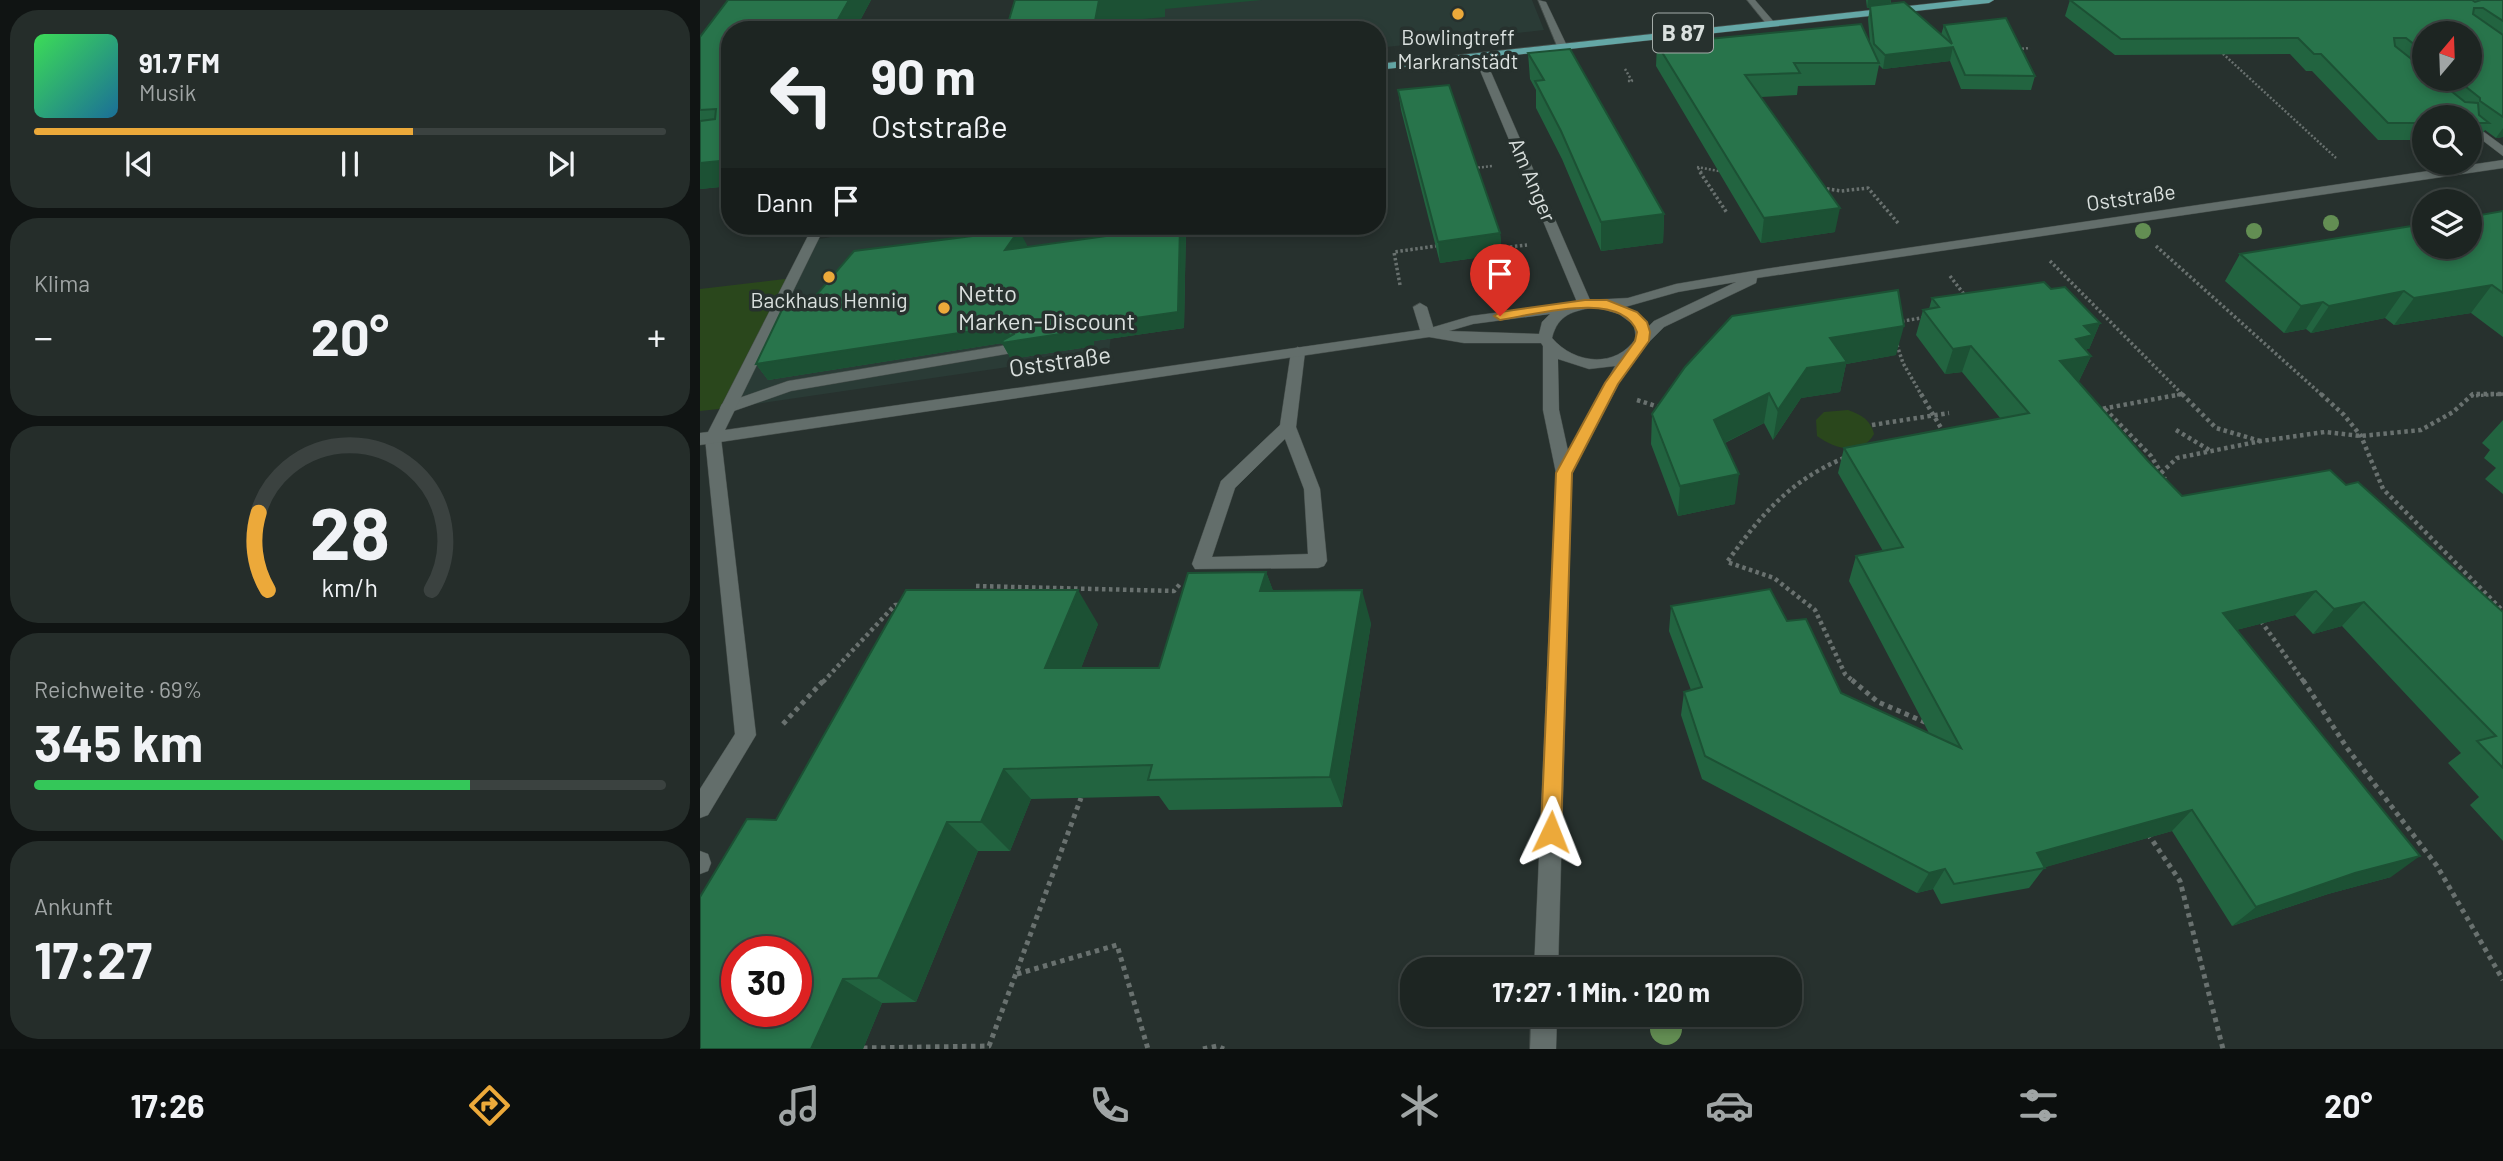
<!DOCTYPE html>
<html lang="de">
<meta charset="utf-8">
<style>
body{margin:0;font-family:Barlow,sans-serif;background:#252d2a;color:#f1f3f6;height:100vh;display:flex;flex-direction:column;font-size:26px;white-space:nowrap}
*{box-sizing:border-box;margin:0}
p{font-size:23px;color:#a0a5a5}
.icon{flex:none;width:38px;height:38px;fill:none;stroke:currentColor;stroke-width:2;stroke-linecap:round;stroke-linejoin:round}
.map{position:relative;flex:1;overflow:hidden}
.sheet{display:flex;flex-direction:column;gap:10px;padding:10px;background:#101413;width:700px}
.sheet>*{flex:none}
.guide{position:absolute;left:21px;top:21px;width:665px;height:214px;border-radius:28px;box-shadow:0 4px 10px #0003,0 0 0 2px #3b4240;background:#1d2522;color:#f1f3f6;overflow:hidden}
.needle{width:46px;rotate:19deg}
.buttons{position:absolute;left:1712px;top:21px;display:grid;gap:14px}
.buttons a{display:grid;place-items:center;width:70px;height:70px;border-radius:50%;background:#1d2522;box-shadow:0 4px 10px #0003,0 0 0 2px #3b4240;font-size:35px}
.speed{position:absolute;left:21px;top:936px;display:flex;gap:14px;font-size:35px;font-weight:700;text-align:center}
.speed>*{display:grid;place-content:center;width:91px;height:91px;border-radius:50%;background:#1d2522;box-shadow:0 4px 10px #0003,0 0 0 2px #3b4240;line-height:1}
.speed .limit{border:10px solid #d22;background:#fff;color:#111}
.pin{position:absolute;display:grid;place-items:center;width:60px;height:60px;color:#fff;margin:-72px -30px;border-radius:50% 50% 50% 0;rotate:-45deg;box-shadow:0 0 7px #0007}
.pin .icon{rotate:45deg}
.me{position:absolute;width:77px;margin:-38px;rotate:2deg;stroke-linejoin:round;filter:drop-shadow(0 0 5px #0008)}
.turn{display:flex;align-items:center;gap:24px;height:147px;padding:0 35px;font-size:32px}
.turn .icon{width:91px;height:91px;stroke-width:2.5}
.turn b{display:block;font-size:49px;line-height:60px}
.then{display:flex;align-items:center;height:66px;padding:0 35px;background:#0003;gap:14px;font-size:26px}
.big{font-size:52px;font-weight:700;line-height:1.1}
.sheet .card{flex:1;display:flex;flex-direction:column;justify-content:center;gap:10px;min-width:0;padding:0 24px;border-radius:28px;background:#252d2a}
.sheet .dial{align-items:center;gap:0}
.dial svg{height:182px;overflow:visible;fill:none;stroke:#3b4240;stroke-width:7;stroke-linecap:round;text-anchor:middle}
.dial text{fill:#f1f3f6;stroke:none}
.song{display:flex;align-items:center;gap:21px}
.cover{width:84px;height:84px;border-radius:10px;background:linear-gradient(135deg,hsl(130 70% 55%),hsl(200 70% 35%))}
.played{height:7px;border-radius:4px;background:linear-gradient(90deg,#eca93a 60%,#3b4240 60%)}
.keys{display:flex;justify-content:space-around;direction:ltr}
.heat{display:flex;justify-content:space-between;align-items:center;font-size:38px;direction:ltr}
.charge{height:10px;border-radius:5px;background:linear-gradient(90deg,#34c759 69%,#3b4240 0)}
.trip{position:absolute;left:700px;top:957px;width:402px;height:70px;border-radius:28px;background:#1d2522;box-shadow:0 4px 10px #0003,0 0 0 2px #3b4240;font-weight:700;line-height:70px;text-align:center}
.tabs{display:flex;height:112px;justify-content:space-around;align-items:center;background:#0c0f0e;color:#a0a5a5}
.tabs .icon{width:49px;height:49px}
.tabs .selected{color:#eca93a}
.tabs b{font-size:32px;color:#f1f3f6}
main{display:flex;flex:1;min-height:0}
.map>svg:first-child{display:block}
.built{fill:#2a3b36}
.green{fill:#2a471c}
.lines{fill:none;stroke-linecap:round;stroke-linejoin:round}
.service-casing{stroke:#454d4a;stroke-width:1}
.minor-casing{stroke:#454d4a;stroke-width:1}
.primary-casing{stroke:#454d4a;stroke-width:1}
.path-far3{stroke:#69716f;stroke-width:2.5;stroke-dasharray:2 2;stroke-linecap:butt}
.path-far2{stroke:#69716f;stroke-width:3.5;stroke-dasharray:2.5 2.5;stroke-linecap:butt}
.path-far1{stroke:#69716f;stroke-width:4.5;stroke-dasharray:3.5 3.5;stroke-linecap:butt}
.path{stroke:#69716f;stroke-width:5;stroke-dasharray:4.5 4.5;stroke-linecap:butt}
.service{fill:#636e6b;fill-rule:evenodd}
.minor{fill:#636e6b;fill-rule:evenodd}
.primary{fill:#64a7a6;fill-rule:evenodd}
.tree{fill:#638e53}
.wall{fill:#226440;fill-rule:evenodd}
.shaded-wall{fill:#1c5134}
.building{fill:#28744b;stroke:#1c5134;stroke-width:2;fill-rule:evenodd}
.route{fill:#eca93a;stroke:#996e26;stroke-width:2}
.poi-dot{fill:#eca93a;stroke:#27312e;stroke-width:2.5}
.labels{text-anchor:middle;stroke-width:7;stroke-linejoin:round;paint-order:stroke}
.far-poi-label{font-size:21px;fill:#dae0de;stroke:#27312e}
.far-street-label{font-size:21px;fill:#dae0de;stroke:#27312e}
.shield{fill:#27312e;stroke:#a4aca9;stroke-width:2}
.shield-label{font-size:23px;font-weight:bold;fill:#dae0de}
.poi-label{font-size:24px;fill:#dae0de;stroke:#27312e;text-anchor:start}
.street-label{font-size:24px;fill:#dae0de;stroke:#27312e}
</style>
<main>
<section class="sheet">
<div class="card">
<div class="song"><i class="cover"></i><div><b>91.7 FM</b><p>Musik</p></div></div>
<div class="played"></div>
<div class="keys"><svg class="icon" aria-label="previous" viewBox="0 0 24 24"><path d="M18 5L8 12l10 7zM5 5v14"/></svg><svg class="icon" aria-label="pause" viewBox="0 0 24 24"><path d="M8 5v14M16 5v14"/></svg><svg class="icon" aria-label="next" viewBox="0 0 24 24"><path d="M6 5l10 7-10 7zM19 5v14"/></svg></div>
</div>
<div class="card"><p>Klima</p>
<div class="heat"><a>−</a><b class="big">20°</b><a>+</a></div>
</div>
<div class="card dial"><svg viewBox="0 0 100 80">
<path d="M14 69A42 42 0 1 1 86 69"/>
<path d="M14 69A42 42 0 0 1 10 35" stroke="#eca93a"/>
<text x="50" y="56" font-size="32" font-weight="700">28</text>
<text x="50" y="72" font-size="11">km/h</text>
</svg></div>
<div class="card"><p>Reichweite · 69%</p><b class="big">345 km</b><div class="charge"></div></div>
<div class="card"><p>Ankunft</p><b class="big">17:27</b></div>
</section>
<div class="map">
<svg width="1803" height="1049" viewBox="0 0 1803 1049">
<rect width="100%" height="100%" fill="#27312e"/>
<g class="built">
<polygon points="337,0 832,0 844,30 677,48 677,30 328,30"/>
<polygon points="155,226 424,226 409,352 28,408 112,240 151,234"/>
</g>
<g class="green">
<polygon points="93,278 28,408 0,411 0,289"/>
<path d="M1148,410C1161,415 1170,419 1174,434C1161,457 1135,449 1117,436L1116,420L1124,412Z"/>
</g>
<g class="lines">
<g class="service-casing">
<g id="service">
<polygon points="838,0 846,2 867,46 866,48 857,46"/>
<polygon points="1047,0 1055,0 1074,22 1074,26 1068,26"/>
<polygon points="1769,121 1803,146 1803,156 1769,130"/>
<polygon points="720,303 727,307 735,333 733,336 728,337 721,333 713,307"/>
<polygon points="313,344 318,346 320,349 318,352 91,391 28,413 20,408 22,404 88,381"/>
<path d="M598,347L605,352L596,427L620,489L627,561L624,566L618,568L495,569L492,564L521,481L580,425L591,352ZM585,439L604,489L608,554L512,557L535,488Z"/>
<polygon points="13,432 21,438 56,735 8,815 0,818 0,789 35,734 5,438"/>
<polygon points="0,851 8,854 11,863 8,871 0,874"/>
</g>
</g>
<g class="minor-casing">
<g id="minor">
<path d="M779,53L784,56L890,300L928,298L976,284L1065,269L1803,160V168L1057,278L1056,283L964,327L947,344L919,383L872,473L858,970H834L856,473L843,410V346L841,343H764L729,337L0,445V433L8,432L113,226H125L25,430L727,329L771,316L877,302L774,56ZM1036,282L954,321L949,326L938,313L925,307L978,292ZM896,307L919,314L934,325L936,338C916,369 874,364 852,338C858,314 873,311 896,307ZM850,314L842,322L839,334L749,331L773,324ZM858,359L889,369L915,366L868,451L859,410Z"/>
<polygon points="831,1015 857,1015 856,1049 830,1049"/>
</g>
</g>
<g class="primary-casing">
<polygon id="primary" points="1263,0 1294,0 1289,3 677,70 677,64"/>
</g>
<g class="path-far3">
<polyline points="1318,49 1330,48"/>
<polyline points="1520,51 1636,158"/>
<polyline points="925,69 932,81 926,81"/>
<polyline points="997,167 1024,172"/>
<polyline points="774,168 793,166"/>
<polyline points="998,168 1002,173"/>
</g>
<g class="path-far2">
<polyline points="1000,172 1027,213"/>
<polyline points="1122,188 1141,191 1168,188 1198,223"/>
<polyline points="1456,246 1623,396"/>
<polyline points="800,248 827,245"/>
<polyline points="1350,261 1482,394 1473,396"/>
<polyline points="1250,276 1266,297"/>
<polyline points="700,285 694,252 736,246"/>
<polyline points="1197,322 1227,317"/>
<polyline points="1197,345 1203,363 1222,396"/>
<polyline points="1771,396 1803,394"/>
</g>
<g class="path-far1">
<polyline points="1221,394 1244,433"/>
<polyline points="1482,394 1516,428 1560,441"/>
<polyline points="1621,394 1644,415 1661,436 1683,489 1803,611"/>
<polyline points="937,400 962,408"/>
<polyline points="1405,409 1451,456 1465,479"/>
<polyline points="1396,410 1482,394"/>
<polyline points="1172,425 1249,413"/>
<polyline points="1476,430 1511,451"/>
<path d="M1144,458C1089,481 1061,515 1027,562L1074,578L1115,610L1145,674L1154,682"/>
<polyline points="1461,473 1477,458 1561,441 1625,432 1661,436 1721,430 1753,412 1773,394 1803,394"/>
<polyline points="276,586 474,591 480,584"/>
<polyline points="1561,621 1604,682"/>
<polyline points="123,682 195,605 201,605"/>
</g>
<g class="path">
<polyline points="1152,680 1178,702 1227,723"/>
<polyline points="1603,680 1647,748 1737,866 1803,980"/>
<polyline points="83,724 124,680"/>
<polyline points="1448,834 1480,881 1523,1049"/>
<polyline points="317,974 417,945 448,1049"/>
<polyline points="163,1048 289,1046 381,798"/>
<polyline points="503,1049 517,1046 524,1049"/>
</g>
<use href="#service" class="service"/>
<use href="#minor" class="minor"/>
<use href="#primary" class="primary"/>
</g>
<g class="tree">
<circle cx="1631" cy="223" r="8"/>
<circle cx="1443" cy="231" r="8"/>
<circle cx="1554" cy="231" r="8"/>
<circle cx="966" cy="1029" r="16"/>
</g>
<g class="wall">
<polygon points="28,0 171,0 155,30 30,30 30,186 0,189 0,37"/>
<polygon points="1166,0 1191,0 1191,4 1241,35 1244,25 1335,76 1331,90 1261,89 1250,61 1183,69 1179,65 1175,85 1098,86 1097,95 1061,97 1135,232 1061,243 956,66 957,44 1170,43 1168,19 1170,8 1167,8"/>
<path d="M1370,0H1803V137L1796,138L1785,130L1778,140H1769V117H1724V140H1678L1612,71H1606L1590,54L1415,55L1365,16ZM1724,33L1769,79H1724Z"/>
<polygon points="828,53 964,214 963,243 901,251 862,159 836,108 836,90 830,79"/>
<polygon points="698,90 800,233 802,254 740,263 701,110"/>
<polygon points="1803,211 1803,337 1771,313 1694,325 1685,318 1611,333 1606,329 1584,333 1525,281 1540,254"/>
<polygon points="436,226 486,226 484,328 394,341 394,346 311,359 302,343 68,380 56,364 107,306 327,245 326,247 436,232"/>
<polygon points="1351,289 1400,323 1389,349 1387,349 1386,351 1391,356 1379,381 1378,382 1448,461 1482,496 1646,485 1803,612 1803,841 1770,805 1779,797 1748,763 1761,753 1642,626 1613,634 1595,615 1536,630 1691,877 1628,894 1532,926 1472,831 1345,867 1329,888 1241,904 1233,889 1217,893 1002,779 981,715 984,692 991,690 969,631 971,606 1087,621 1141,693 1229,733 1149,581 1156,556 1183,551 1138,473 1144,448 1301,419 1262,372 1245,374 1216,335 1223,310 1229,309 1232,298"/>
<polygon points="1196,355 1146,364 1140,392 1101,398 1073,440 1064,423 1025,443 1035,504 978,516 951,444 952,414 985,367"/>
<polygon points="1803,420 1803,494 1785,479 1796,468 1784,458 1790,450 1782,443"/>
<polygon points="566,572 573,591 671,623 642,807 469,810 459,796 331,799 310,851 278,851 216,1002 182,1003 163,1049 76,820 398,624 381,668 459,668"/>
</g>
<g class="shaded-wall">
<polygon points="149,0 171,0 155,30 132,30"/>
<polygon points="399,0 562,0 465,9 465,17 411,22 410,30 306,30"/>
<polygon points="1168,0 1191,0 1190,5 1167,8"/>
<polygon points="1253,47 1250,61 1183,69 1185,55"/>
<polygon points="1803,128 1803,137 1796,138"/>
<polygon points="30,160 30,186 0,189 0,163"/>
<polygon points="1140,208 1135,232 1061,243 1064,218"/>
<polygon points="964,214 963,243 901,251 901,222"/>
<polygon points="480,226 486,226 484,328 394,341 394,346 311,359 302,343 68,380 56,364 305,326 314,341 387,325"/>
<polygon points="319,230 327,245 313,265 305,250"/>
<polygon points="800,233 802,254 740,263 738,242"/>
<polygon points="1792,285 1771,313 1694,325 1714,298"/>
<polygon points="1704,291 1685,318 1611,333 1629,306"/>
<polygon points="1623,302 1606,329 1584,333 1601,306"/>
<polygon points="1400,323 1389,349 1387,349 1384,357 1391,356 1379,381 1349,387 1360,361 1384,326"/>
<polygon points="1204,326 1196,355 1146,364 1140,392 1101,398 1073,440 1078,410 1107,368 1130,338"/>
<polygon points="1271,346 1262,372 1245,374 1253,349"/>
<polygon points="1069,393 1064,423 1010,450 1014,420"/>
<polygon points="1039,474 1035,504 978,516 980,486"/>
<polygon points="566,572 579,606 560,591"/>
<polygon points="378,590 398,624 369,700 345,668"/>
<polygon points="662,590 671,623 642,807 630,777"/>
<polygon points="1616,591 1595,615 1505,638 1523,613"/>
<polygon points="1664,602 1642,626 1613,634 1634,609"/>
<polygon points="304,769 331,799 310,851 281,822"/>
<polygon points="1492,810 1472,831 1339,869 1337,853"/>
<polygon points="247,822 278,851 216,1002 178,978"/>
<polygon points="1720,856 1691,877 1628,894 1532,926 1556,907 1655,873"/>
<polygon points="1245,869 1233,889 1217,893 1229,873"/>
<polygon points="143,979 182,1003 163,1049 111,1049"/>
</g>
<g class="building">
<polygon points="28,0 149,0 132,30 30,30 30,160 0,163 0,121 15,119 16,109 0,110 0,37"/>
<polygon points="315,0 399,0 395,21 306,30"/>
<polygon points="1370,0 1772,0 1775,2 1781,0 1803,0 1803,21 1783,8 1774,8 1773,14 1803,35 1803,117 1780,101 1780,98 1756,79 1769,79 1769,33 1724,33 1724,52 1706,38 1694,38 1695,46 1724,69 1724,79 1736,79 1765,102 1778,103 1779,115 1789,123 1769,123 1769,117 1724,117 1724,123 1688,123 1621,54 1614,54 1598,38 1421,39"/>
<polygon points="1204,2 1252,44 1244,25 1306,18 1335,76 1265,75 1253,47 1185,55 1174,44 1170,6"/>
<polygon points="1161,24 1179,63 1094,63 1100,73 1045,75 1140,208 1064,218 957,44"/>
<polygon points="870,49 964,214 901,222 861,131 835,81 844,80 828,53"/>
<polygon points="749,85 800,233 738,242 698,90"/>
<polygon points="1803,211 1803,293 1792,285 1714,298 1704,291 1629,306 1623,302 1601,306 1540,254 1724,224 1724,247 1769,247 1769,217"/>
<polygon points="436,226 480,226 478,312 387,325 386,330 302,343 303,340 314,334 312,329 305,326 56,364 89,295 107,306 154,251 319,230 305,250 436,232"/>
<polygon points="1344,282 1351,289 1365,287 1400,323 1384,326 1393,335 1376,339 1391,356 1360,361 1448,461 1482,496 1630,470 1646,485 1658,482 1803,612 1803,768 1777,741 1796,736 1664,602 1634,609 1616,591 1523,613 1720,856 1655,873 1556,907 1492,810 1337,853 1345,868 1254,884 1245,869 1229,873 1005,756 984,692 1002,687 971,606 1070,589 1087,621 1106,619 1141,693 1261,748 1156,556 1203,547 1144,448 1329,413 1271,346 1253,349 1223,310 1239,307 1232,298"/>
<polygon points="1198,290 1204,326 1130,338 1147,362 1107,368 1078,410 1069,393 1014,420 1039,474 980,486 952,414 985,367 1032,316"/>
<path d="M566,572L560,591L662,590L630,777L448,780L452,765L304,769L281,822H247L178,978L143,979L111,1049H0V897L47,819L76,820L206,590H378L345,668H459L488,573ZM37,952H96V1012H37Z"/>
</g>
<path class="route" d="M885,300H907L937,312L947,322L950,332L949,341L918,384L872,473L861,832L858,839L851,842L844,839L841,832L856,473L905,383L935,341L937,332C922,289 834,315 800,320L794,316L800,312Z"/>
<g class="poi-dot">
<circle cx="758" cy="14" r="7"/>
<circle cx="129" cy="277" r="7"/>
<circle cx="244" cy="308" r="7"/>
</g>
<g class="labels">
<g class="far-poi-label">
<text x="758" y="45">Bowlingtreff<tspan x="758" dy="24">Markranstädt</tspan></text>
<text x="129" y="308">Backhaus Hennig</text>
</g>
<g class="far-street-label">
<text transform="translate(832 180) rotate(67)" y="7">Am Anger</text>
<text transform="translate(1431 198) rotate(-8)" y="7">Oststraße</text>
</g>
<rect class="shield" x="953" y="13.5" width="60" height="39" rx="5"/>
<g class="shield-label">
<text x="983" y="41">B 87</text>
</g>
<g class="poi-label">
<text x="258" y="302">Netto<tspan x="258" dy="28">Marken-Discount</tspan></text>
</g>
<g class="street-label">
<text transform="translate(360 362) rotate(-8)" y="8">Oststraße</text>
</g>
</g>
</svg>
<div class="buttons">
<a><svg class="needle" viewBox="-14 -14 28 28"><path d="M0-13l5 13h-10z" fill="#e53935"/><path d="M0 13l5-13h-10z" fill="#a0a5a5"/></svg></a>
<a><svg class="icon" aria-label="search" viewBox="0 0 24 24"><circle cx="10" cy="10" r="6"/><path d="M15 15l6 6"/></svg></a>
<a><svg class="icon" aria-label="layers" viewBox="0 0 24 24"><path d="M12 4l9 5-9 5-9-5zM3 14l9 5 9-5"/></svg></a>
</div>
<div class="speed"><div class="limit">30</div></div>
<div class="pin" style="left:800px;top:316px;background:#d93025"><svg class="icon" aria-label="arrive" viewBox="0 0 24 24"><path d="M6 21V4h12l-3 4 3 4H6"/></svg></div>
<svg class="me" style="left:851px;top:832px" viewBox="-20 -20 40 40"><path d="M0-17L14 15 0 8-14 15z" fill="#eca93a" stroke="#fff" stroke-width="4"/></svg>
<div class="trip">17:27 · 1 Min. · 120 m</div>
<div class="guide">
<div class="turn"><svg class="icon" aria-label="left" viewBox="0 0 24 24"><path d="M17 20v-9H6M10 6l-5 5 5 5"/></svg><div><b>90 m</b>Oststraße</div></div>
<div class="then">Dann<svg class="icon" aria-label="arrive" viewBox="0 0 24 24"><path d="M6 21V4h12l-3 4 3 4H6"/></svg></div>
</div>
</div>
</main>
<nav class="tabs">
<b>17:26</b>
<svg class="icon selected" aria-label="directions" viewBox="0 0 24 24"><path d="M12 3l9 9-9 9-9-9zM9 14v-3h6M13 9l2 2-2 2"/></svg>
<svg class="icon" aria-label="music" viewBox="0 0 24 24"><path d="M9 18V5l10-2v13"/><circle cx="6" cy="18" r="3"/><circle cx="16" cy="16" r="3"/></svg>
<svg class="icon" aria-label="phone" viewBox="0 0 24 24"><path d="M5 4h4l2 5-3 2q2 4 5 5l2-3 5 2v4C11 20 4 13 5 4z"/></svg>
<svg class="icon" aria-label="climate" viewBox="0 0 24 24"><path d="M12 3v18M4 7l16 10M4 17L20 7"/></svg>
<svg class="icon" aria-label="car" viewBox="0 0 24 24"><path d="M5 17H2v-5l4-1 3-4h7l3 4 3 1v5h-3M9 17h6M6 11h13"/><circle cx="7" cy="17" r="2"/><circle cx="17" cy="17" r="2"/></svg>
<svg class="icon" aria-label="filters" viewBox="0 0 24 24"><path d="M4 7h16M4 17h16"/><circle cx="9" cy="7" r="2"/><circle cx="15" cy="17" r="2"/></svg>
<b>20°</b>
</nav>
